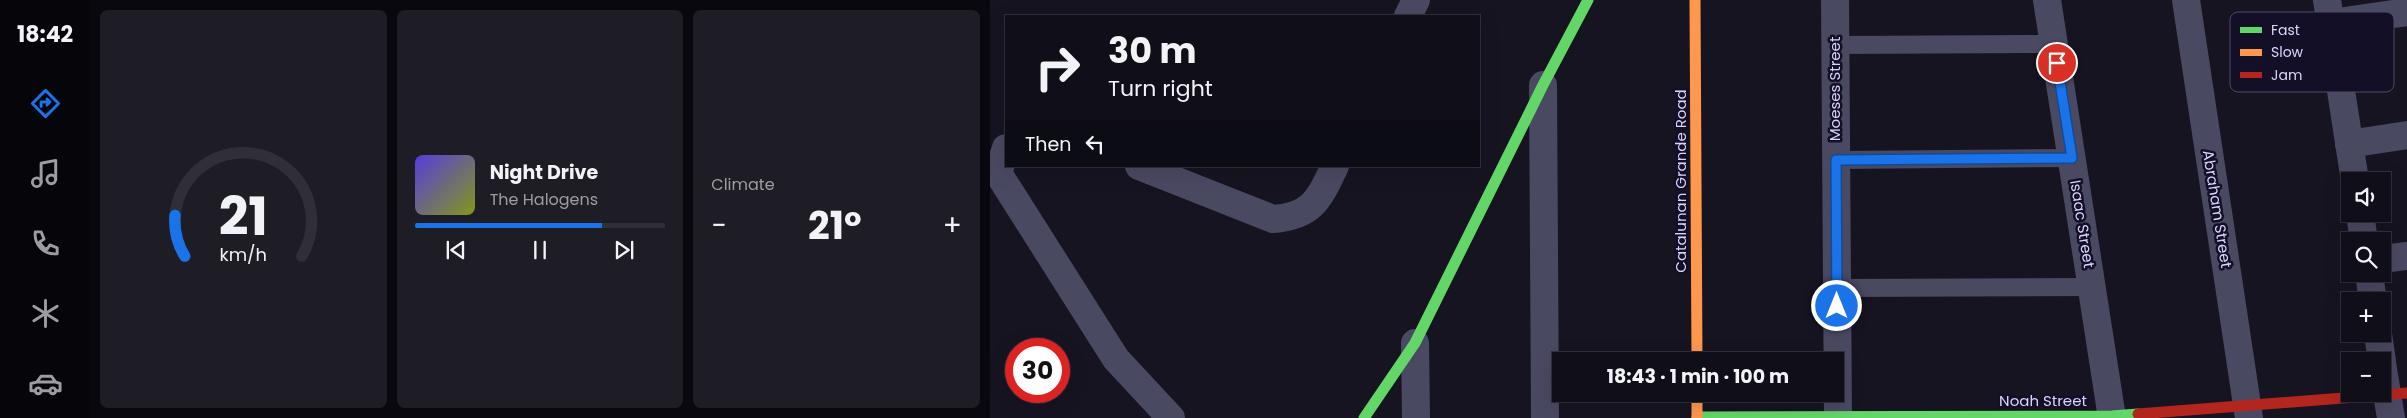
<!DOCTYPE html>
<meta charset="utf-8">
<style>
body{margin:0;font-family:Poppins,sans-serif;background:#1e1d26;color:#f1f3f6;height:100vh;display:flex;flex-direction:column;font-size:19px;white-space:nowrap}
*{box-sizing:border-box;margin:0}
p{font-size:16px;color:#9c9ca2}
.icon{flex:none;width:28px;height:28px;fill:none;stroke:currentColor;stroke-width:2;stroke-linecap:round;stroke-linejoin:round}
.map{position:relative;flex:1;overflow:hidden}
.sheet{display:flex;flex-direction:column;gap:10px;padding:10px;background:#09080e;width:900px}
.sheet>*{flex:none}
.banner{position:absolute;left:15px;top:15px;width:475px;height:152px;border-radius:0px;box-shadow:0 5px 20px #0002,0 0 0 1px #302f38;background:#100f19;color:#f1f3f6;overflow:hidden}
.tools{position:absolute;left:1351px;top:172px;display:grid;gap:10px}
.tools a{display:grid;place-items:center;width:50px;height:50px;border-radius:0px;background:#100f19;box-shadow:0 5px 20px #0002,0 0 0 1px #302f38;font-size:25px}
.speed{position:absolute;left:15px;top:338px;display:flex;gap:10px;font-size:25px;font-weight:700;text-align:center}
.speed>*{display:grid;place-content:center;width:65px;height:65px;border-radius:50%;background:#100f19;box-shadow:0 5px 20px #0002,0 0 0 1px #302f38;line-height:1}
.speed .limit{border:8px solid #d22;background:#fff;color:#111}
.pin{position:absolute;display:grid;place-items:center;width:42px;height:42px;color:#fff;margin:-21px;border:2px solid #fff;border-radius:50%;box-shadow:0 1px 5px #0007}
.me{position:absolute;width:55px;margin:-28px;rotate:0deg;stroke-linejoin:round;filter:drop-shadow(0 0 4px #0008)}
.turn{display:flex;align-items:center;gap:18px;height:105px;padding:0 20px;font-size:22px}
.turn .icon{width:65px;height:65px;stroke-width:2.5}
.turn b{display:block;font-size:35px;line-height:42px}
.then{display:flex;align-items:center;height:48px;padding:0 20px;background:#0003;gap:10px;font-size:19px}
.big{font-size:38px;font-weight:700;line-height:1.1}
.sheet .widget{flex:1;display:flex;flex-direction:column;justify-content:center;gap:8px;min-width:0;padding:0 18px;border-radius:8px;background:#1e1d26}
.sheet .dial{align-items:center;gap:0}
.dial svg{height:130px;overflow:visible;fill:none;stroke:#302f38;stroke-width:7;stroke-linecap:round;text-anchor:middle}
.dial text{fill:#f1f3f6;stroke:none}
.song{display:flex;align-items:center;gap:15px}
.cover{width:60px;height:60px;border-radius:8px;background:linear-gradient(135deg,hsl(250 70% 55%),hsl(70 70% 35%))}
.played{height:5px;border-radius:2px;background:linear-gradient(90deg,#1a73e8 75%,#302f38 75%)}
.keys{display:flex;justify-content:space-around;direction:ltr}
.heat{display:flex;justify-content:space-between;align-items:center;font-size:28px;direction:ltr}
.sheet .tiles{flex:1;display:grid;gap:10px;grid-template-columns:repeat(3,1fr)}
.trip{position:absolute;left:562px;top:352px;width:292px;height:50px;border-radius:0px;background:#100f19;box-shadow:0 5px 20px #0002,0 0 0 1px #302f38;font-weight:700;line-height:50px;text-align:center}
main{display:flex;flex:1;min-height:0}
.dock{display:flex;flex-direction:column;width:90px;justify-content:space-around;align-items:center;background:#06060a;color:#9c9ca2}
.dock .icon{width:35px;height:35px}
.dock .current{color:#1a73e8}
.dock b{font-size:22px;color:#f1f3f6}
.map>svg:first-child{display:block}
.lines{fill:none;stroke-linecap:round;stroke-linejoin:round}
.lane{stroke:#4a4962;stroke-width:18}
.street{stroke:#4a4962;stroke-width:28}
.fast{stroke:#63d668;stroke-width:11}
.slow{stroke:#ff974d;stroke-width:11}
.jam{stroke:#b3261e;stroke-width:11}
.route-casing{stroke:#114b97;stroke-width:12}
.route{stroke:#1a73e8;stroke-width:9}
.labels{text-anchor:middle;stroke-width:5;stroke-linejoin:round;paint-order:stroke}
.street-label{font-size:15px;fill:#d9d4ff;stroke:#130f26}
.key{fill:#130f26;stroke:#4e4a67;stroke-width:1}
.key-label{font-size:14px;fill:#d9d4ff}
</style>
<main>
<nav class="dock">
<b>18:42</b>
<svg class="icon current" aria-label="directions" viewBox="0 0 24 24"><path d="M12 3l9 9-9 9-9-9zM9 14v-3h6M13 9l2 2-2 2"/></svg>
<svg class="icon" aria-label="music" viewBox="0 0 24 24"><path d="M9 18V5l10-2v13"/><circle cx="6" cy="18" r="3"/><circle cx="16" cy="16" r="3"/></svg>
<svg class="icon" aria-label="phone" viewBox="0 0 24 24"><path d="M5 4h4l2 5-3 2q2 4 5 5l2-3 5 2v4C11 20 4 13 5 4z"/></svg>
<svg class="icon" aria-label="climate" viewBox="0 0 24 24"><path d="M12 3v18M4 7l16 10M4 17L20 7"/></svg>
<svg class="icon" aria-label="car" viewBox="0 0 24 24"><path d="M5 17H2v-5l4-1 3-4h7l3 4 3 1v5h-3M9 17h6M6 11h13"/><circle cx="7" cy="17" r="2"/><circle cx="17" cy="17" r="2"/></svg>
</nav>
<section class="sheet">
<div class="tiles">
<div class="widget dial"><svg viewBox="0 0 100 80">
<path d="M14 69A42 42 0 1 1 86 69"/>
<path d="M14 69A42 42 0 0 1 8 44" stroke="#1a73e8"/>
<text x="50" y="56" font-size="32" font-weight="700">21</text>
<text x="50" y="72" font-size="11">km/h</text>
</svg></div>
<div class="widget">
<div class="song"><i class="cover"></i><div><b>Night Drive</b><p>The Halogens</p></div></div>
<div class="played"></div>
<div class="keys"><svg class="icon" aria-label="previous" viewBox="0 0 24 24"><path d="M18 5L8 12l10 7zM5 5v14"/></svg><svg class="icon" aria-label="pause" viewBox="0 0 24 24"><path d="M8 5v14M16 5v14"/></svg><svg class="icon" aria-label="next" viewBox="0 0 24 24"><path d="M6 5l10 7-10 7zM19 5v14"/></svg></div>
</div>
<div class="widget"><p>Climate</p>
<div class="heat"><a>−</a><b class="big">21°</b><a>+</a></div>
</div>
</div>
</section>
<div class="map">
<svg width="1417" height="418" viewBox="0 0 1417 418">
<rect width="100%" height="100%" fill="#161421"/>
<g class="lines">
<g class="lane">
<polyline points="845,45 1064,44"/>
<polyline points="846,160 1082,158"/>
<polyline points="847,288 1102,287"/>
</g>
<g class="street">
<polyline points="845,0 848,418"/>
<polyline points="1057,0 1122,418"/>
<polyline points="1196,0 1259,418"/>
<polyline points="1337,0 1365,181"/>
<polyline points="418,16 426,0"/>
<polyline points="1341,23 1417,12"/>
<polyline points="553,85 555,418"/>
<polyline points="1359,144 1417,135"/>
<path d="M149,166L283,219C323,216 329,199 345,166"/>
<polyline points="0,170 8,173 126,359 181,418"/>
<polyline points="8,173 16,148"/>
<polyline points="1370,214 1374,241"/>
<polyline points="1392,259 1417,256"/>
<polyline points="1379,274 1383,301"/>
<polyline points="1388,334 1392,361"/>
<polyline points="425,343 426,418"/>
<polyline points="1392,363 1401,418"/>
</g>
<g class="fast">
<polyline points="707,417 1122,416 1148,414"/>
<polyline points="374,418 425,343 553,85 598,0"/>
</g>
<g class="slow">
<polyline points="705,0 707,361"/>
<polyline points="707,394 707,418"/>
</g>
<polyline class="jam" points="1148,414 1417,393"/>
</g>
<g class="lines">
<g class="route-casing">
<polyline id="route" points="847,306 846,160 1082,158 1067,63"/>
</g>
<use href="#route" class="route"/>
</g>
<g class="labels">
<g class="street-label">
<text transform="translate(845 89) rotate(-90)" y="5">Moeses Street</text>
<text transform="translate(691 181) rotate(-90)" y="5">Catalunan Grande Road</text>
<text transform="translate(1227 209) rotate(81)" y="5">Abraham Street</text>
<text transform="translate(1092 224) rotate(81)" y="5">Isaac Street</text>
<text x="1053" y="406">Noah Street</text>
</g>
</g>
<rect x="1240" y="12" width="164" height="80" rx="8" class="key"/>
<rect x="1250" y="27" width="22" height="6" fill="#63d668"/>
<rect x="1250" y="49" width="22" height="7" fill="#ff974d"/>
<rect x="1250" y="72" width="22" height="6" fill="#b3261e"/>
<g class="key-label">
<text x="1281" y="35">Fast</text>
<text x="1281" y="57">Slow</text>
<text x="1281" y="80">Jam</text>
</g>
</svg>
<div class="tools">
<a><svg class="icon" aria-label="sound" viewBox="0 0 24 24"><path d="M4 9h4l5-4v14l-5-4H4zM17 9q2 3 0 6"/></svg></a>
<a><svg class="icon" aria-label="search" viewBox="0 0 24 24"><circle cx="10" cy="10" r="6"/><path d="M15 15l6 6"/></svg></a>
<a>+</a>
<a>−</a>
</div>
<div class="speed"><div class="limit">30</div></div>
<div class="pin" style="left:1067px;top:63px;background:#d93025"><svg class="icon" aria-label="arrive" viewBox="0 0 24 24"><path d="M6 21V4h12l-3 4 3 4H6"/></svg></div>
<svg class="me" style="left:847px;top:306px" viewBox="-20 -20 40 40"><circle r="17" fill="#1a73e8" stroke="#fff" stroke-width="3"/><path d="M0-11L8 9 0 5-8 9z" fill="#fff"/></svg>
<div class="trip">18:43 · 1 min · 100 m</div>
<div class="banner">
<div class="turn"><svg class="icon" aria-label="right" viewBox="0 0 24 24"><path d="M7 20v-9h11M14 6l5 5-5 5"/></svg><div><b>30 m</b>Turn right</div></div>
<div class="then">Then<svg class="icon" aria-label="left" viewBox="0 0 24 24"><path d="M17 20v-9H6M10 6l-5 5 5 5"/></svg></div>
</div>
</div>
</main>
